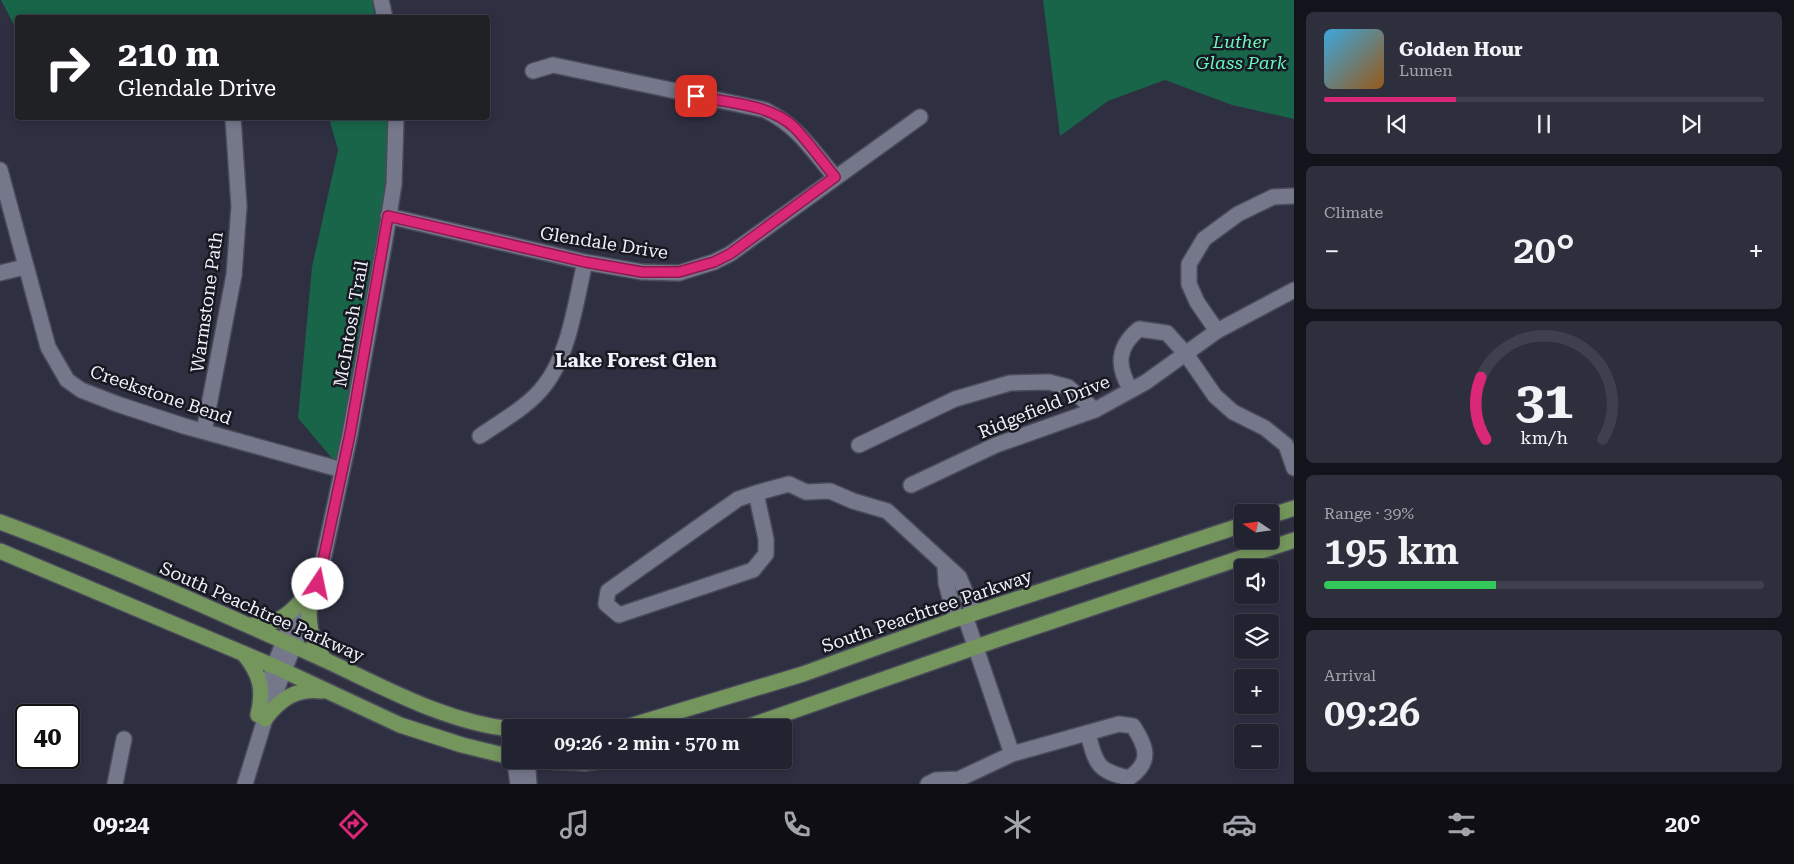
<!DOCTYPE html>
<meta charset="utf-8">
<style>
body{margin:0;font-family:"Roboto Serif",serif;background:#2e2f3d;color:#f1f3f6;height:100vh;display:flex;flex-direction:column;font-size:19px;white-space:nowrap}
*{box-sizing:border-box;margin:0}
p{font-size:16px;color:#a2a4ab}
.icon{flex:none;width:28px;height:28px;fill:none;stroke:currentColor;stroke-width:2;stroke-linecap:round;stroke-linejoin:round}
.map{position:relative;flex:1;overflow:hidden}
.panel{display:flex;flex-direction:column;gap:12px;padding:12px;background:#13131b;width:500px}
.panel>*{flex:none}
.banner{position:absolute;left:15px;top:15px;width:475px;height:105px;border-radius:5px;box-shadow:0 2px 8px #0003,0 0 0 1px #3f404d;background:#202124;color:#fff;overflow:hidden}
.needle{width:32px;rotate:283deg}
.tools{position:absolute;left:1234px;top:504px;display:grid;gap:10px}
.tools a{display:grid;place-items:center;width:45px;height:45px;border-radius:5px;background:#222331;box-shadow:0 2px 8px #0003,0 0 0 1px #3f404d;font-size:25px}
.speed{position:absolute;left:15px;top:704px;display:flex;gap:10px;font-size:25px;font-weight:700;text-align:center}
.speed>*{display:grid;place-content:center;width:65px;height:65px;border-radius:50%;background:#222331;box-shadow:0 2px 8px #0003,0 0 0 1px #3f404d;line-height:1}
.speed .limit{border:2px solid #111;border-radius:8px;background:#fff;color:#111}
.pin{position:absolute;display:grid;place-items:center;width:42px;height:42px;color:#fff;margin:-21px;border-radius:10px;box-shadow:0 2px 8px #0006}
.me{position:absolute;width:55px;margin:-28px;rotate:11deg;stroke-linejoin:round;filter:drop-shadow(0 0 4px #0008)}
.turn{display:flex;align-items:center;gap:18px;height:105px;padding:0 20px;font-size:22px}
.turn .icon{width:65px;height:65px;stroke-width:2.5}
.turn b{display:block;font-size:35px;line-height:42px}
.big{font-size:38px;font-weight:600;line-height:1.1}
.panel .widget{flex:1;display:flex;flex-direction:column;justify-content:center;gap:8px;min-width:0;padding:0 18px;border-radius:8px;background:#2e2f3d}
.panel .dial{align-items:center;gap:0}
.dial svg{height:130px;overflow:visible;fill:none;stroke:#3f404d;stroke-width:7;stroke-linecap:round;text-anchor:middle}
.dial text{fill:#f1f3f6;stroke:none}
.song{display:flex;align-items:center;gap:15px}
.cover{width:60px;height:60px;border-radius:8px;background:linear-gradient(135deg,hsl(200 70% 55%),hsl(30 70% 35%))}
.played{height:5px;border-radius:2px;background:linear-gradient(90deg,#db2777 30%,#3f404d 30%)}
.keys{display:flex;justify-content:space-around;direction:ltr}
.heat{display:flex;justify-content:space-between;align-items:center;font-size:28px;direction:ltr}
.charge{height:8px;border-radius:4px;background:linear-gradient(90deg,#34c759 39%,#3f404d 0)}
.trip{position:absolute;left:502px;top:719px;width:290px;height:50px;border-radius:5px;background:#222331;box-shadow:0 2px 8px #0003,0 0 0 1px #3f404d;font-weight:600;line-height:50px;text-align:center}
.tab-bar{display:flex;height:80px;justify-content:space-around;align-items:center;background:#0e0e14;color:#a2a4ab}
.tab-bar .icon{width:35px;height:35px}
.tab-bar .on{color:#db2777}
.tab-bar b{font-size:22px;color:#f1f3f6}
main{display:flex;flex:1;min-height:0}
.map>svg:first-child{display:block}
.green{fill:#186549}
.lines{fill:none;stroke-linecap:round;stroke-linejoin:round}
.minor-casing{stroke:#4a4b5a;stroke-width:18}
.major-casing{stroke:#4a4b5a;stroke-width:18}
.minor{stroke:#75778b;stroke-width:15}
.major{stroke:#74955c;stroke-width:15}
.route-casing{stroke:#8e194d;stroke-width:12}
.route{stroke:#db2777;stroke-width:9}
.labels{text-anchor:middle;stroke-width:5;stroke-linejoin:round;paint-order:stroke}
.park-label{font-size:18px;font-style:italic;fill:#6af6bd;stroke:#171820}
.street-label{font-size:18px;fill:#eef0fb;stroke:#171820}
.neighbourhood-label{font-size:19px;font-weight:bold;fill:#eef0fb;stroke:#171820}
</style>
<main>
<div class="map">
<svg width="1294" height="784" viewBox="0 0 1294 784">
<rect width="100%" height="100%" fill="#2e2f41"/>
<g class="green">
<polygon points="1,0 372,0 375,17 18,18 17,31"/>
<polygon points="1043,0 1294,0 1294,119 1232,105 1165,80 1108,101 1060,136"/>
<polygon points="329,118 393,118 397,137 342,470 298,418 312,267 338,150"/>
</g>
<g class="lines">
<g class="minor-casing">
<g id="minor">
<polyline points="381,0 385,18"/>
<path d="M533,71L553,65L765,110C798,126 812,150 835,177"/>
<polyline points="0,170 48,347 67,380 81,390 117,404 184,426 342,470"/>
<polyline points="1294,196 1273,197 1238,214 1204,239 1189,264 1189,284 1197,302 1217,331 1294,290"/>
<polyline points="388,216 585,262 642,272 679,273 714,262 730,254 920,117"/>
<polyline points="0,273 25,267"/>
<path d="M1131,390C1116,366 1117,347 1139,329L1167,333L1186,354L1215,396L1233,412L1265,428L1286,445L1294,468"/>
<polyline points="204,431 234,275 239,206 233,118"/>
<path d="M480,436C501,421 528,407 544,386C569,356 576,300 585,262"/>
<polyline points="859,445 955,399 1010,383 1049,382 1068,387 1095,410"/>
<polyline points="911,485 996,445 1095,410 1146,382 1217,331"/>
<polyline points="756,493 738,499 608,591 606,604 619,615 753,570 766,554 766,539 756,493 789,484 806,492 830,491 853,501 887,511 959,577 974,613"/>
<polyline points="945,566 946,583 956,619"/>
<polyline points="965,616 1012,754"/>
<polyline points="262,704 274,666 300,602"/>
<polyline points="521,760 528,771 529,784"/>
<polyline points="115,784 124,739"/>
<polyline points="245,784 265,719 318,584 350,434 386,234 394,184 396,118"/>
<polyline points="518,784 516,770 521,760"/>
<path d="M928,784L936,780L959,779L1012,754L1119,724L1133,726C1147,747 1152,762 1129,778C1097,771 1096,764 1088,734"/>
</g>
</g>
<g class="major-casing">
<g id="major">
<polyline points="1270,516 1294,508"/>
<path d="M0,522C106,561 210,608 314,655C377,683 442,722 511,729"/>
<polyline points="0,551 278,668 400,725 462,745 511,757"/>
<path d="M309,609C309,629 312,642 324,659"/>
<path d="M251,625C273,626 287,617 301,601"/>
<path d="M244,654C261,675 264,690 258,715"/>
<path d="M265,719C280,699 296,688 322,691"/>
<polyline points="623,728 803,674 956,619 1242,525"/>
<polyline points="744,728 996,640 1294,540"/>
<polyline points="530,760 585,763 605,760"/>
</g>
</g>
<use href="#minor" class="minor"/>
<use href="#major" class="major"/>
</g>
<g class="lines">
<g class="route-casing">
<path id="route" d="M318,584L350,434L388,216L585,262L642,272H679L714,262L730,254L835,177C822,161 809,143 795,128C771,104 728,103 696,96"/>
</g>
<use href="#route" class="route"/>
</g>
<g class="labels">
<g class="park-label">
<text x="1241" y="48">Luther<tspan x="1241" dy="21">Glass Park</tspan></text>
</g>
<g class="street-label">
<text transform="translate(604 243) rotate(9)" y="6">Glendale Drive</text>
<text transform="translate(207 302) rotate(-82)" y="6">Warmstone Path</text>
<text transform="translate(351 324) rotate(-80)" y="6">McIntosh Trail</text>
<text transform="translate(161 395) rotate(19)" y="6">Creekstone Bend</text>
<text transform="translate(1044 407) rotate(-22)" y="6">Ridgefield Drive</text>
<text transform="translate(927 611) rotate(-19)" y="6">South Peachtree Parkway</text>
<text transform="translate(262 612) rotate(24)" y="6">South Peachtree Parkway</text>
</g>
<g class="neighbourhood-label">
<text x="636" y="367">Lake Forest Glen</text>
</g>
</g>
</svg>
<div class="tools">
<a><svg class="needle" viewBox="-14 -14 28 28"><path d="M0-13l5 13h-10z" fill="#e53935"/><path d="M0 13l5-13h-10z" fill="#a2a4ab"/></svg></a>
<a><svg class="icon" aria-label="sound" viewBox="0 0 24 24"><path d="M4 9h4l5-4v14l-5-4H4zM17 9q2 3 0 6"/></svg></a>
<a><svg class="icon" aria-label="layers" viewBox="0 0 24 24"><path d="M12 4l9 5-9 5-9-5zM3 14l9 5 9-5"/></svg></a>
<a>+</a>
<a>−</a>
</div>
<div class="speed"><div class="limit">40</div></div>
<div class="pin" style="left:696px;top:96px;background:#d93025"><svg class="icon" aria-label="arrive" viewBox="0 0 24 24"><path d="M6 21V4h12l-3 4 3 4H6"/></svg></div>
<svg class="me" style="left:318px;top:584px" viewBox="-20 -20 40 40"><circle r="19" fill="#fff"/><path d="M0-13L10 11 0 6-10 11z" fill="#db2777"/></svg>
<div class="trip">09:26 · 2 min · 570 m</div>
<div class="banner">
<div class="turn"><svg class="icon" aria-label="right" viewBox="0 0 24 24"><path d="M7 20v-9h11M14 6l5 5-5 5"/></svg><div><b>210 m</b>Glendale Drive</div></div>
</div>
</div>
<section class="panel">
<div class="widget">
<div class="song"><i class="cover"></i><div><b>Golden Hour</b><p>Lumen</p></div></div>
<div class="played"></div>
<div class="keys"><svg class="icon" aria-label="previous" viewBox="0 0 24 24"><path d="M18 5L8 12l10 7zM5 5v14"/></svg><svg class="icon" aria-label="pause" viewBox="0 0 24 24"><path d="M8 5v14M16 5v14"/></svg><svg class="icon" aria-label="next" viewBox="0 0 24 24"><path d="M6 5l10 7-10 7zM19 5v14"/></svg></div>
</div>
<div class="widget"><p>Climate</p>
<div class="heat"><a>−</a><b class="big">20°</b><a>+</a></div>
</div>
<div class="widget dial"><svg viewBox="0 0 100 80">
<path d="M14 69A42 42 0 1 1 86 69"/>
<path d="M14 69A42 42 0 0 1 11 31" stroke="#db2777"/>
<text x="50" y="56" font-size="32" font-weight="700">31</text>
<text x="50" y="72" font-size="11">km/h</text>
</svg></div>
<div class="widget"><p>Range · 39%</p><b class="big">195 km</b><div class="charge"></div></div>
<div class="widget"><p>Arrival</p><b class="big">09:26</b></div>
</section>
</main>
<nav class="tab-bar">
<b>09:24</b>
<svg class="icon on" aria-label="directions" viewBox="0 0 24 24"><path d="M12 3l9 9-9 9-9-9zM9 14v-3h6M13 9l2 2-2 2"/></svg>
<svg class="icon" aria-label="music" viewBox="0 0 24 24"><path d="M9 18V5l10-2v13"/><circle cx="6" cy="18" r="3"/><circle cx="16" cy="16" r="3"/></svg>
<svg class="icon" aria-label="phone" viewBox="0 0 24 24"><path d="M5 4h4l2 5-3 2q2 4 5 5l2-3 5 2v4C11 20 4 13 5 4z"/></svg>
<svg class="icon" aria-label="climate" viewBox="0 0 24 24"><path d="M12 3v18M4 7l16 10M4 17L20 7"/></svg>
<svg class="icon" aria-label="car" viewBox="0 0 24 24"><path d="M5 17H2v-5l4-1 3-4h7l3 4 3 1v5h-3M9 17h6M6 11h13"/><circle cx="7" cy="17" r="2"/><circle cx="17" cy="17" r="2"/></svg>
<svg class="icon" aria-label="filters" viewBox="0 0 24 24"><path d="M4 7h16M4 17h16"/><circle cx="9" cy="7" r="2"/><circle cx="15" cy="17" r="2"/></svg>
<b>20°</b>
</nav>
